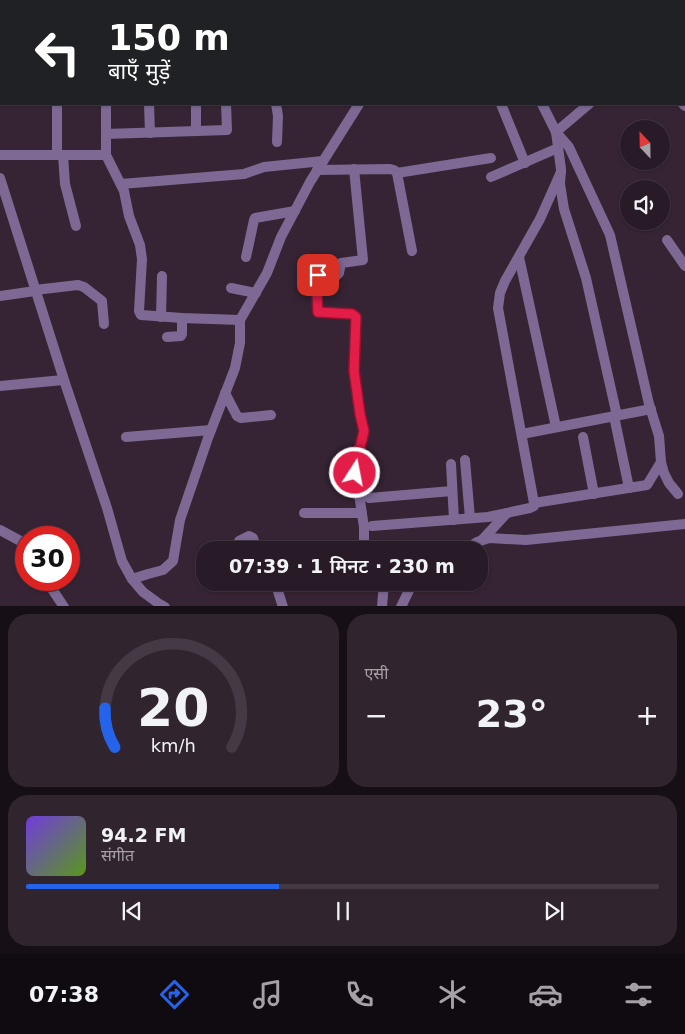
<!DOCTYPE html>
<html lang="hi">
<meta charset="utf-8">
<style>
body{margin:0;font-family:"DejaVu Sans","Noto Sans Devanagari",sans-serif;background:#30242f;color:#f1f3f6;height:100vh;display:flex;flex-direction:column;font-size:19px;white-space:nowrap}
*{box-sizing:border-box;margin:0}
p{font-size:16px;color:#a5a1a7}
.icon{flex:none;width:28px;height:28px;fill:none;stroke:currentColor;stroke-width:2;stroke-linecap:round;stroke-linejoin:round}
.map{position:relative;height:606px;overflow:hidden}
.sheet{display:flex;flex-direction:column;gap:8px;padding:8px;background:#160f15;flex:1}
.sheet>*{flex:none}
.top-card{position:absolute;left:0px;top:0px;width:685px;height:105px;box-shadow:0 1px 4px #0004,0 0 0 1px #443944;background:#202124;color:#fff;overflow:hidden}
.needle{width:32px;rotate:338deg}
.buttons{position:absolute;left:620px;top:120px;display:grid;gap:10px}
.buttons a{display:grid;place-items:center;width:50px;height:50px;border-radius:50%;background:#281b27;box-shadow:0 1px 4px #0004,0 0 0 1px #443944;font-size:25px}
.speed{position:absolute;left:15px;top:526px;display:flex;gap:10px;font-size:25px;font-weight:700;text-align:center}
.speed>*{display:grid;place-content:center;width:65px;height:65px;border-radius:50%;background:#281b27;box-shadow:0 1px 4px #0004,0 0 0 1px #443944;line-height:1}
.speed .limit{border:8px solid #d22;background:#fff;color:#111}
.pin{position:absolute;display:grid;place-items:center;width:42px;height:42px;color:#fff;margin:-21px;border-radius:10px;box-shadow:0 2px 8px #0006}
.me{position:absolute;width:55px;margin:-28px;rotate:11deg;stroke-linejoin:round;filter:drop-shadow(0 0 4px #0008)}
.turn{display:flex;align-items:center;gap:18px;height:105px;padding:0 25px;font-size:22px}
.turn .icon{width:65px;height:65px;stroke-width:2.5}
.turn b{display:block;font-size:35px;line-height:42px}
.big{font-size:38px;font-weight:600;line-height:1.1}
.sheet .widget{flex:1;display:flex;flex-direction:column;justify-content:center;gap:8px;min-width:0;padding:0 18px;border-radius:20px;background:#30242f}
.sheet .dial{align-items:center;gap:0}
.dial svg{height:130px;overflow:visible;fill:none;stroke:#443944;stroke-width:7;stroke-linecap:round;text-anchor:middle}
.dial text{fill:#f1f3f6;stroke:none}
.song{display:flex;align-items:center;gap:15px}
.cover{width:60px;height:60px;border-radius:8px;background:linear-gradient(135deg,hsl(260 70% 55%),hsl(90 70% 35%))}
.played{height:5px;border-radius:2px;background:linear-gradient(90deg,#2563eb 40%,#443944 40%)}
.keys{display:flex;justify-content:space-around;direction:ltr}
.heat{display:flex;justify-content:space-between;align-items:center;font-size:28px;direction:ltr}
.sheet .tiles{flex:1;display:grid;gap:8px;grid-template-columns:1fr 1fr}
.widget:last-child{grid-column:span 2}
.trip{position:absolute;left:196px;top:541px;width:292px;height:50px;border-radius:20px;background:#281b27;box-shadow:0 1px 4px #0004,0 0 0 1px #443944;font-weight:600;line-height:50px;text-align:center}
.dock{display:flex;height:80px;justify-content:space-around;align-items:center;background:#100b10;color:#a5a1a7}
.dock .icon{width:35px;height:35px}
.dock .selected{color:#2563eb}
.dock b{font-size:22px;color:#f1f3f6}
.map>svg:first-child{display:block}
.lines{fill:none;stroke-linecap:round;stroke-linejoin:round}
.minor{stroke:#7d6994;stroke-width:10}
.route-casing{stroke:#92132f;stroke-width:12}
.route{stroke:#e11d48;stroke-width:9}
</style>
<div class="map">
<svg width="685" height="607" viewBox="0 0 685 607">
<rect width="100%" height="100%" fill="#362434"/>
<g class="lines">
<g class="minor">
<polyline points="176,0 178,1"/>
<polyline points="271,0 272,1"/>
<polyline points="359,0 359,1"/>
<polyline points="491,0 492,1"/>
<polyline points="590,0 591,1"/>
<polyline points="656,0 657,1"/>
<polyline points="201,1 212,0"/>
<polyline points="385,1 387,0"/>
<polyline points="434,1 435,0"/>
<polyline points="0,3 1,3"/>
<polyline points="684,43 685,45"/>
<polyline points="0,52 1,52"/>
<polyline points="684,72 685,72"/>
<polyline points="57,104 57,155"/>
<polyline points="106,104 106,134"/>
<polyline points="149,104 150,133"/>
<polyline points="196,104 196,131"/>
<polyline points="276,104 278,116 277,142"/>
<polyline points="501,104 525,163"/>
<polyline points="542,104 556,132 569,147 610,235 649,404 659,436 661,462 664,473 669,483 678,494"/>
<polyline points="589,104 556,132 561,169 560,184 564,209 586,278 617,416"/>
<polyline points="683,104 685,106"/>
<polyline points="0,155 106,155 106,134 227,130 226,104"/>
<polyline points="63,155 65,184 76,226"/>
<polyline points="106,155 124,191 129,216 140,245 142,259 139,311 141,315 182,318 240,320"/>
<polyline points="354,169 363,260 341,263 339,273 336,276 318,275 316,277 318,312 353,314 356,317 354,371 360,414 364,431 355,468 364,527 364,550"/>
<polyline points="317,170 390,169 394,170 397,173 412,251"/>
<polyline points="397,173 491,158"/>
<polyline points="491,177 558,148"/>
<polyline points="0,178 65,383 107,508 122,561 132,579 143,592 158,603 165,607"/>
<polyline points="121,184 244,174 264,167 323,161"/>
<polyline points="667,240 685,266"/>
<polyline points="246,257 254,220 255,218 295,211"/>
<polyline points="519,257 556,427"/>
<polyline points="231,288 256,293"/>
<polyline points="35,290 78,285 84,287 102,301 104,324"/>
<polyline points="0,296 35,291"/>
<polyline points="161,317 162,276"/>
<polyline points="167,337 181,336 182,334 182,318"/>
<polyline points="0,386 63,380"/>
<polyline points="225,393 237,416 241,418 271,415"/>
<polyline points="614,416 629,488"/>
<polyline points="522,434 651,409"/>
<polyline points="126,437 211,430"/>
<polyline points="583,437 594,494"/>
<polyline points="465,460 470,518"/>
<polyline points="451,464 454,520"/>
<polyline points="369,498 452,491"/>
<polyline points="534,503 647,485 661,462"/>
<polyline points="304,513 362,513"/>
<polyline points="372,526 488,517 530,508 534,506 534,503 498,308 500,293 505,281 540,219 561,172"/>
<polyline points="0,530 26,544"/>
<polyline points="483,539 507,513"/>
<polyline points="239,550 239,541 249,536 253,538 257,550"/>
<polyline points="464,550 477,542 489,538 526,540 685,524"/>
<polyline points="132,579 148,574 163,570 173,561 180,520 208,438 235,368 240,343 240,320 267,273 281,237 310,182 359,104"/>
<polyline points="46,580 64,607"/>
<polyline points="275,582 283,607"/>
<polyline points="382,607 384,582"/>
<polyline points="401,607 413,582"/>
</g>
</g>
<g class="lines">
<g class="route-casing">
<polyline id="route" points="318,275 316,277 318,312 352,314 356,317 354,371 360,414 364,431 356,464 355,473"/>
</g>
<use href="#route" class="route"/>
</g>
</svg>
<div class="buttons">
<a><svg class="needle" viewBox="-14 -14 28 28"><path d="M0-13l5 13h-10z" fill="#e53935"/><path d="M0 13l5-13h-10z" fill="#a5a1a7"/></svg></a>
<a><svg class="icon" aria-label="sound" viewBox="0 0 24 24"><path d="M4 9h4l5-4v14l-5-4H4zM17 9q2 3 0 6"/></svg></a>
</div>
<div class="speed"><div class="limit">30</div></div>
<div class="pin" style="left:318px;top:275px;background:#d93025"><svg class="icon" aria-label="arrive" viewBox="0 0 24 24"><path d="M6 21V4h12l-3 4 3 4H6"/></svg></div>
<svg class="me" style="left:355px;top:473px" viewBox="-20 -20 40 40"><circle r="17" fill="#e11d48" stroke="#fff" stroke-width="3"/><path d="M0-11L8 9 0 5-8 9z" fill="#fff"/></svg>
<div class="trip">07:39 · 1 मिनट · 230 m</div>
<div class="top-card">
<div class="turn"><svg class="icon" aria-label="left" viewBox="0 0 24 24"><path d="M17 20v-9H6M10 6l-5 5 5 5"/></svg><div><b>150 m</b>बाएँ मुड़ें</div></div>
</div>
</div>
<section class="sheet">
<div class="tiles">
<div class="widget dial"><svg viewBox="0 0 100 80">
<path d="M14 69A42 42 0 1 1 86 69"/>
<path d="M14 69A42 42 0 0 1 8 45" stroke="#2563eb"/>
<text x="50" y="56" font-size="32" font-weight="700">20</text>
<text x="50" y="72" font-size="11">km/h</text>
</svg></div>
<div class="widget"><p>एसी</p>
<div class="heat"><a>−</a><b class="big">23°</b><a>+</a></div>
</div>
<div class="widget">
<div class="song"><i class="cover"></i><div><b>94.2 FM</b><p>संगीत</p></div></div>
<div class="played"></div>
<div class="keys"><svg class="icon" aria-label="previous" viewBox="0 0 24 24"><path d="M18 5L8 12l10 7zM5 5v14"/></svg><svg class="icon" aria-label="pause" viewBox="0 0 24 24"><path d="M8 5v14M16 5v14"/></svg><svg class="icon" aria-label="next" viewBox="0 0 24 24"><path d="M6 5l10 7-10 7zM19 5v14"/></svg></div>
</div>
</div>
</section>
<nav class="dock">
<b>07:38</b>
<svg class="icon selected" aria-label="directions" viewBox="0 0 24 24"><path d="M12 3l9 9-9 9-9-9zM9 14v-3h6M13 9l2 2-2 2"/></svg>
<svg class="icon" aria-label="music" viewBox="0 0 24 24"><path d="M9 18V5l10-2v13"/><circle cx="6" cy="18" r="3"/><circle cx="16" cy="16" r="3"/></svg>
<svg class="icon" aria-label="phone" viewBox="0 0 24 24"><path d="M5 4h4l2 5-3 2q2 4 5 5l2-3 5 2v4C11 20 4 13 5 4z"/></svg>
<svg class="icon" aria-label="climate" viewBox="0 0 24 24"><path d="M12 3v18M4 7l16 10M4 17L20 7"/></svg>
<svg class="icon" aria-label="car" viewBox="0 0 24 24"><path d="M5 17H2v-5l4-1 3-4h7l3 4 3 1v5h-3M9 17h6M6 11h13"/><circle cx="7" cy="17" r="2"/><circle cx="17" cy="17" r="2"/></svg>
<svg class="icon" aria-label="filters" viewBox="0 0 24 24"><path d="M4 7h16M4 17h16"/><circle cx="9" cy="7" r="2"/><circle cx="15" cy="17" r="2"/></svg>
</nav>
